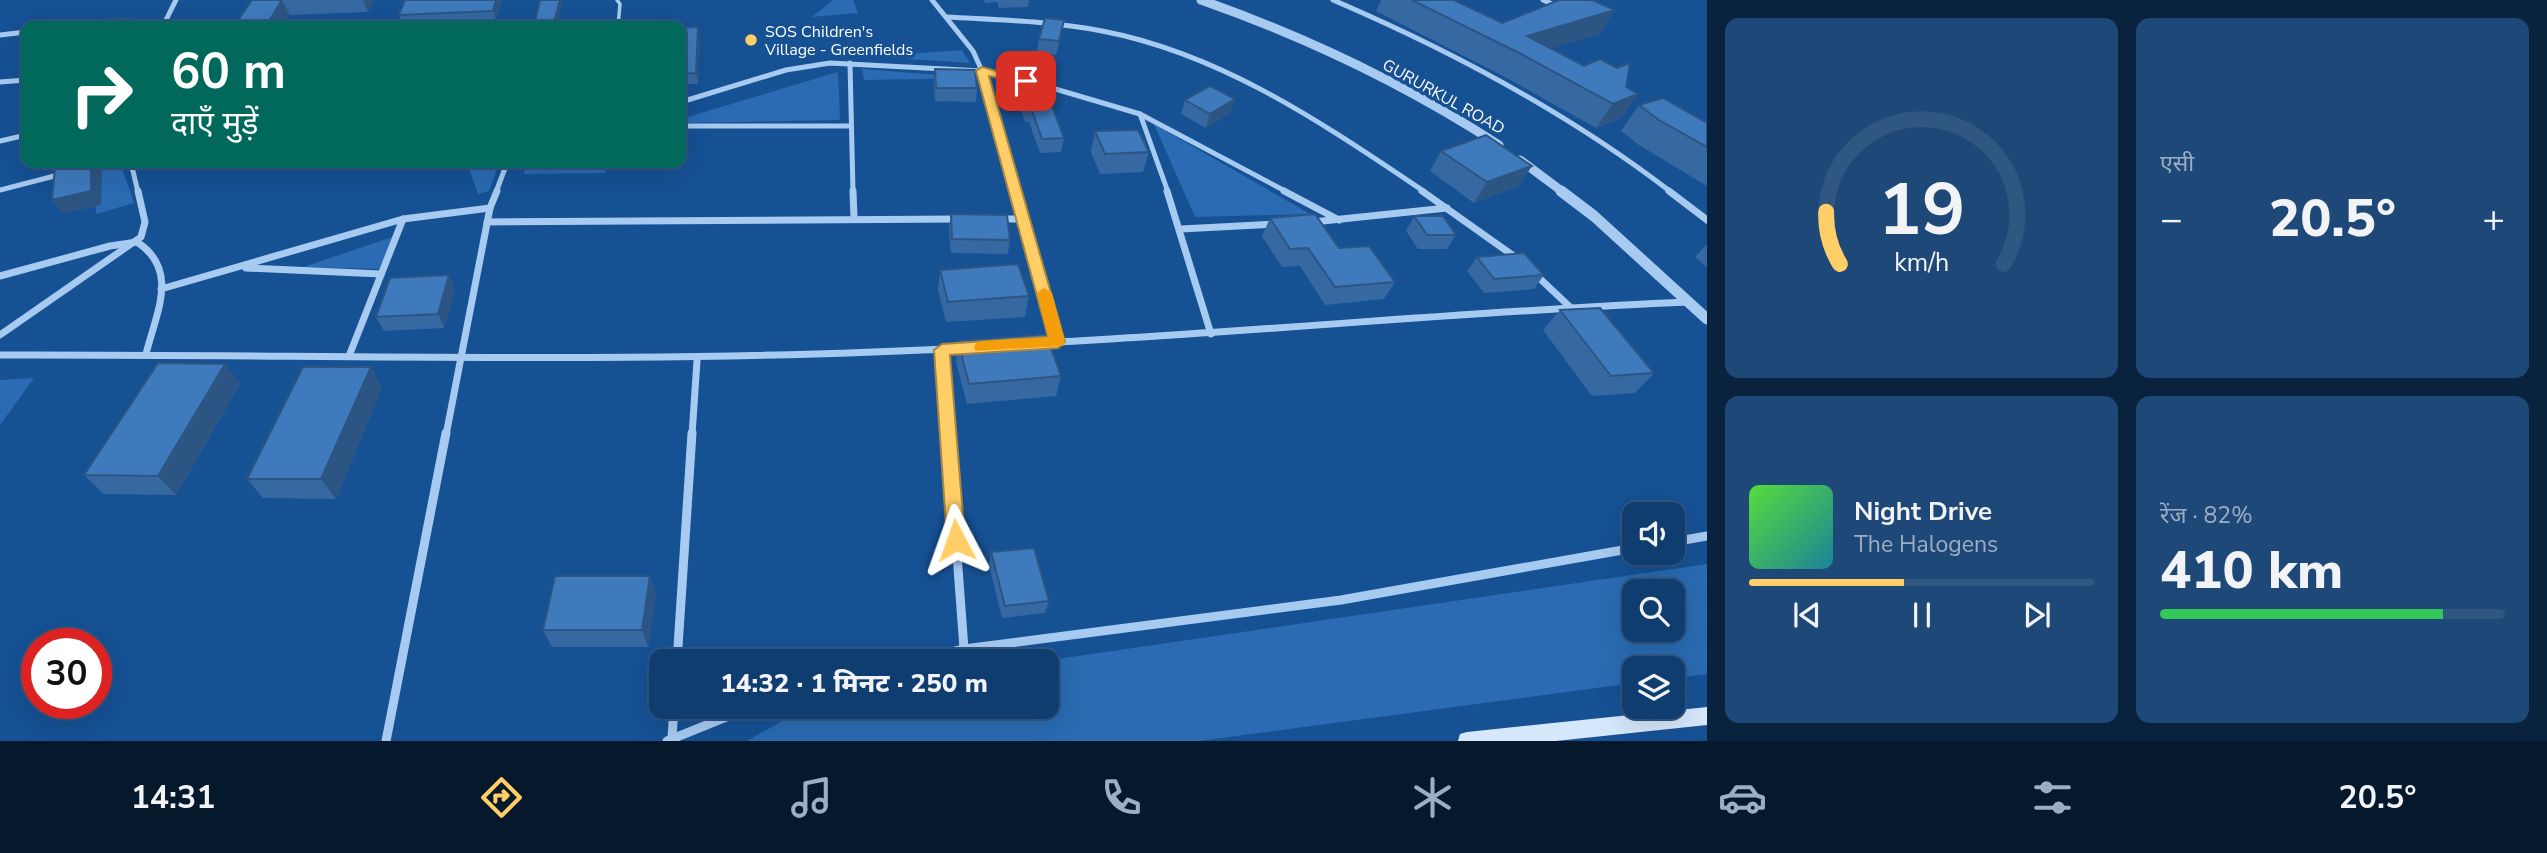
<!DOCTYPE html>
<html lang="hi">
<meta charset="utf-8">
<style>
body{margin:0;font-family:"Nunito Sans","Noto Sans Devanagari",sans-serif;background:#1e4877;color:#f1f3f6;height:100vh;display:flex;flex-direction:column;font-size:26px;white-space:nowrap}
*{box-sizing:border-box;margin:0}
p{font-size:23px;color:#9caec3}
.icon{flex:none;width:38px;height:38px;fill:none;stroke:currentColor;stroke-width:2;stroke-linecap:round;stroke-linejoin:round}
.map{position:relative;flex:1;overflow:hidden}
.side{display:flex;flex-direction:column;gap:18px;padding:18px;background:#09223d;width:840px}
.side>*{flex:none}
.guide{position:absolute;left:21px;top:21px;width:665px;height:147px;border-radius:14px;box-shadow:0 7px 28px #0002,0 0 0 2px #305682;background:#00695c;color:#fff;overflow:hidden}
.controls{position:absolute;left:1622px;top:502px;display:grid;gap:14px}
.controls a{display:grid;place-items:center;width:63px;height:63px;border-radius:14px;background:#103d6f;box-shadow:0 7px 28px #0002,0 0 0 2px #305682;font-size:35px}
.speed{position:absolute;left:21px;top:628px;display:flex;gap:14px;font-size:35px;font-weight:700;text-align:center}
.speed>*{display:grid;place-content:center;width:91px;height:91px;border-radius:50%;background:#103d6f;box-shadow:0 7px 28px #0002,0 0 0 2px #305682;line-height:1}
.speed .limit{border:10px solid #d22;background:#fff;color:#111}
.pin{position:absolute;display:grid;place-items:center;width:60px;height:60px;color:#fff;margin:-30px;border-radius:14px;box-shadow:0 4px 10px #0006}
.me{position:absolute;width:77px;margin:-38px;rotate:356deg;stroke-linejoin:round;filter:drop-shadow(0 0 5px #0008)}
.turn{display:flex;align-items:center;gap:24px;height:147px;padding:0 35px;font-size:32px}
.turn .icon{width:91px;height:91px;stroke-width:2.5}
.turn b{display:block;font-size:49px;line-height:60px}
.big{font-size:52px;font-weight:800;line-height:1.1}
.side .tile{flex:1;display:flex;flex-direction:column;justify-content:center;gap:10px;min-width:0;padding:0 24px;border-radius:14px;background:#1e4877}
.side .dial{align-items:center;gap:0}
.dial svg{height:182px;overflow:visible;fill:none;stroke:#305682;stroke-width:7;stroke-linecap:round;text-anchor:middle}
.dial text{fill:#f1f3f6;stroke:none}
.song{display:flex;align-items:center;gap:21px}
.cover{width:84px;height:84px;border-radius:10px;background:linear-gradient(135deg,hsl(110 70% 55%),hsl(190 70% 35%))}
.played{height:7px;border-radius:4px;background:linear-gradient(90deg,#ffce66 45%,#305682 45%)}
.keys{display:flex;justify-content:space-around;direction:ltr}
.heat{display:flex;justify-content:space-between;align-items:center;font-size:38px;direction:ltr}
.charge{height:10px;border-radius:5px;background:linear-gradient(90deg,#34c759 82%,#305682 0)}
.side .tiles{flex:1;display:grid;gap:18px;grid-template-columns:repeat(2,1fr)}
.trip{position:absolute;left:649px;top:649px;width:410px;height:70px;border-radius:14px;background:#103d6f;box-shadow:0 7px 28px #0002,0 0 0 2px #305682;font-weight:800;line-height:70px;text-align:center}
.dock{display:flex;height:112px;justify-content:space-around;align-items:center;background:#06182c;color:#9caec3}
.dock .icon{width:49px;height:49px}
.dock .current{color:#ffce66}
.dock b{font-size:32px;color:#f1f3f6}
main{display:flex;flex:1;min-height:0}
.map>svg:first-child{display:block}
.green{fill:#2a6bb3;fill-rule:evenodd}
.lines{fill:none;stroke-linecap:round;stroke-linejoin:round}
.service{stroke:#a7caf1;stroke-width:3.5}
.minor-far2{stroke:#a7caf1;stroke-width:5}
.minor-far1{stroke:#a7caf1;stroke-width:7}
.minor{stroke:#a7caf1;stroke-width:9}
.tertiary-far1{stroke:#a7caf1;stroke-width:9}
.tertiary{stroke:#a7caf1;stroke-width:11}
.secondary{fill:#d5e7fb;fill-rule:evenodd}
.wall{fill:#3669a2}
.shaded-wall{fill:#2c5584}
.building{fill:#3f7abc;stroke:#2c5584;stroke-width:2}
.route{fill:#ffce66;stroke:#a68642;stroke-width:2}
.slow{fill:#f59e0b}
.poi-dot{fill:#ffce66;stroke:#165194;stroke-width:2.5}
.labels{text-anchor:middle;stroke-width:7;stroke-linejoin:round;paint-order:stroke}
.far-poi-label{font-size:16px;fill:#fff;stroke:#165194;text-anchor:start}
.far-street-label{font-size:16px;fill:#fff;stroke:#165194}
</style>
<main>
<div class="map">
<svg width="1707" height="741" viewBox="0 0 1707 741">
<rect width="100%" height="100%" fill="#165194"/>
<g class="green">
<polygon points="833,0 853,0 858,13 812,17"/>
<polygon points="962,50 970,63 908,59 908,54"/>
<polygon points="862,69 978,78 864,80"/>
<polygon points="838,72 840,120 681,123 681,119"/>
<polygon points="1154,124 1310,214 1195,217"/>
<polygon points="93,163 120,163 134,203 96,214"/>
<polygon points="467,163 499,163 489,191 478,194"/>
<polygon points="527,163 607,163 605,173 524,174"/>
<polygon points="392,237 381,269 303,267"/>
<polygon points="34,378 0,425 0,380"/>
<path d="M1707,564V674L1673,678V668H1634V683L1199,741H747L796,713L819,707H1046V662L1044,661ZM1634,592H1673V630H1634Z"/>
</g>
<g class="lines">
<polyline class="service" points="617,0 620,4 618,26"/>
<g class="minor-far2">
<polyline points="932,0 973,51 982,71 1016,192"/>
<path d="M1333,0C1452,51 1568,113 1671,192"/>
<polyline points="1543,0 1559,7"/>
<path d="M947,17C998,20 1051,21 1102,31C1223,54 1325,125 1425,192"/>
<polyline points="125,25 165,23"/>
<polyline points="163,26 176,0"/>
<polyline points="0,35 26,32"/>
<polyline points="850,63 853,192"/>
<polyline points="0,82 26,80"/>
<polyline points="1035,83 1140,114 1287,192"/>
<polyline points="681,102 786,70 830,63 982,71 1023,80"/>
<polyline points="1140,114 1168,192"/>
<polyline points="681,126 850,126"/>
<polyline points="0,141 26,135"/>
<polyline points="131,163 138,192"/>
<polyline points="90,167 107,163"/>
<polyline points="0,190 62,174"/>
<polyline points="496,192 507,163"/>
</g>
<g class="minor-far1">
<polyline points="853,191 854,218"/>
<polyline points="1016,191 1058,342"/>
<polyline points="1167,191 1211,334"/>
<polyline points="1284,191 1339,220"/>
<polyline points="1422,191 1518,259"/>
<polyline points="1669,191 1707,220"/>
<polyline points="999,219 1024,219"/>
<polyline points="487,222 959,219"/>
<polyline points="1313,222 1447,208"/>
<polyline points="1181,229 1276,224"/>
<polyline points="246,268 381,274"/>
<polyline points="1535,274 1570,307"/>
<path d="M0,276L110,246L137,242C180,270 156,313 146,354"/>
<polyline points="161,289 403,219 490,208"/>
<polyline points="0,335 141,237 145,222 138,191"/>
<path d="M1040,343C1256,332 1472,311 1688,302"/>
<polyline points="942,350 948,435"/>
<path d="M0,355C322,354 643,365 965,348"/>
<polyline points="349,356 403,219"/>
<polyline points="446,435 490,208 497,191"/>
<polyline points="692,435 697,361"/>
</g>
<g class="minor">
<polyline points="948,433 964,649"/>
<polyline points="1673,542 1707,536"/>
<polyline points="677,662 692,433"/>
<polyline points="909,662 964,649 1341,600 1634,548"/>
<polyline points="672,738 674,707"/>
<polyline points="386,741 446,433"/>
<polyline points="667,741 751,707"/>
</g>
<g class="tertiary-far1">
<path d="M1201,0C1306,37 1405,84 1499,145"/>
<polyline points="1520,160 1563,192"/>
</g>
<polyline class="tertiary" points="1561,191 1594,216 1707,319"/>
<polygon class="secondary" points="1707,707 1707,725 1556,741 1458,741 1460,734 1467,732"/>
</g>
<g class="wall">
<polygon points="252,0 374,0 368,12 290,15"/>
<polygon points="502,0 496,20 402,24 399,15"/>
<polygon points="984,0 1029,0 1028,7 999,8 997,2 985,3"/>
<polygon points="1381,0 1454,0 1502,23 1600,34 1551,48 1638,94 1621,118 1596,128 1507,78 1376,11"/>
<polygon points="681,28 700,38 698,84 681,84"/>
<polygon points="1062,34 1056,55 1037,52 1039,39"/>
<polygon points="935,69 977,88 976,102 935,101 934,83"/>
<polygon points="1016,76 1064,138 1061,152 1040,153 1029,122 1025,122 1014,90"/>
<polygon points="1235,99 1230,113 1206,128 1181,114 1185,100"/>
<polygon points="1639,105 1707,123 1707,186 1639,145 1621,131"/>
<polygon points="1095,131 1149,152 1143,172 1100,174 1091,152"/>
<polygon points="1441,151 1519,186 1474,203 1430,171"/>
<polygon points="951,214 1010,240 1008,254 951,253 949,228"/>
<polygon points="1414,216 1456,235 1447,249 1418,249 1406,231"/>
<polygon points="1270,218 1339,248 1395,282 1384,299 1325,305 1300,266 1282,267 1262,236"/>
<polygon points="1707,244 1707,267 1695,257"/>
<polygon points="1477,257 1544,275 1534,289 1484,293 1467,271"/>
<polygon points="940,270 1029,296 1025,317 946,322 938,290"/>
<polygon points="449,275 455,289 444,328 384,331 376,317"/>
<polygon points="1560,310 1654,373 1635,393 1592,396 1543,330"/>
<polygon points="958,341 1061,376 1056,396 967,404 956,362"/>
<polygon points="225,364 240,384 176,495 104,494 84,475"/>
<polygon points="382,387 336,499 263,498 247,479"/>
<polygon points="991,552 1049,601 1045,613 1002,618 989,565"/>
<polygon points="656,593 648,647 552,647 543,630"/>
</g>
<g class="shaded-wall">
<polygon points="282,0 290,15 284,26 266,26"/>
<polygon points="363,0 374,0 368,12"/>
<polygon points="496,0 502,0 496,20 493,11"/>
<polygon points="560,0 563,0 557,26 553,26"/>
<polygon points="1615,10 1600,34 1525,56 1527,36"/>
<polygon points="130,18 135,26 125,26"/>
<polygon points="1064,20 1062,34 1056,55 1059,41"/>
<polygon points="698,27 700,38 698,84 696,73"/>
<polygon points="1638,94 1621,118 1596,128 1613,104"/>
<polygon points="1235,99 1230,113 1206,128 1210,114"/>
<polygon points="91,163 95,163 102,172 101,205 63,214 52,200"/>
<polygon points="1532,166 1519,186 1474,203 1487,182"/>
<polygon points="449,275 455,289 444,328 438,314"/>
<polygon points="225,364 240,384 176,495 158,476"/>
<polygon points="371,367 382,387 336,499 321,479"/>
<polygon points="650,576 656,593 648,647 642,630"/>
</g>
<g class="building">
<polygon points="252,0 282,0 266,26 234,26"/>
<polygon points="405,0 496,0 493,11 399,15"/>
<polygon points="540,0 560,0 553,26 534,26"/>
<polygon points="1412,0 1454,0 1502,23 1559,0 1592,0 1615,10 1527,36 1584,66 1600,59 1617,68 1630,63 1626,87 1638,94 1613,104 1521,54"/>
<polygon points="130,18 125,26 90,26 95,20"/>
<polygon points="1045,18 1064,20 1059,41 1039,39"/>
<polygon points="698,27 696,73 681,74 681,28"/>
<polygon points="935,69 975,70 977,88 936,88"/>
<polygon points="1040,75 1064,138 1042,139 1031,108 1027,108 1016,76"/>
<polygon points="1210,86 1235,99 1210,114 1185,100"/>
<polygon points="1663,98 1707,123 1707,147 1659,120 1639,105"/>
<polygon points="1138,130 1149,152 1105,154 1095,131"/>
<polygon points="1486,135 1532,166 1487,182 1441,151"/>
<polygon points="73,163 91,163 91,191 52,200 55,167"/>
<polygon points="951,214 1007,215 1010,240 952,239"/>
<polygon points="1315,214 1339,248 1369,246 1395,282 1335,287 1308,248 1290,249 1270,218"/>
<polygon points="1414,216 1443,216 1456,235 1427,235"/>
<polygon points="1524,253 1544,275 1494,279 1477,257"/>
<polygon points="1018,264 1029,296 948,302 940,270"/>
<polygon points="449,275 438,314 376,317 390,278"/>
<polygon points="1600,308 1654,373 1611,376 1560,310"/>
<polygon points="1046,334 1061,376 969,384 958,341"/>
<polygon points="158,363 225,364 158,476 84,475"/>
<polygon points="303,367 371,367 321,479 247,479"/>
<polygon points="1034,548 1049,601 1005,606 991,552"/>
<polygon points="555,576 650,576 642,630 543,630"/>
</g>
<polygon class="route" points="982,67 1032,81 1026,84 989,76 1065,342 1058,348 950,355 965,540 962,546 956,548 949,546 947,540 934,350 942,344 1048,337 976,71"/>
<polygon class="slow" points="1044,288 1052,293 1065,342 1063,346 976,351 974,347 976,343 982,341 1048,337 1037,293"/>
<circle class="poi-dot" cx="751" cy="40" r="7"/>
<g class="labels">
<g class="far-poi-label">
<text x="765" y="37">SOS Children's<tspan x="765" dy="18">Village - Greenfields</tspan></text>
</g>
<g class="far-street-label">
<text transform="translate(1444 96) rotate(29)" y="6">GURURKUL ROAD</text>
</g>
</g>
</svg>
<div class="controls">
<a><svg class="icon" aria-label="sound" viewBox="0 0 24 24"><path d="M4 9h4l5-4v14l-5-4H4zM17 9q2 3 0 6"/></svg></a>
<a><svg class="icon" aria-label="search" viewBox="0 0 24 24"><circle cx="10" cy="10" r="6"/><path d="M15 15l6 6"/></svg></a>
<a><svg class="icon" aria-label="layers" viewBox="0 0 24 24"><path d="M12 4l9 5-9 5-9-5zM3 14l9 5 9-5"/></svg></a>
</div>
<div class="speed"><div class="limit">30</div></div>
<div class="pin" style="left:1026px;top:81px;background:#d93025"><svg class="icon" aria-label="arrive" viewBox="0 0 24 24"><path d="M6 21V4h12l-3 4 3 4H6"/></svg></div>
<svg class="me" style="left:956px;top:540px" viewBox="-20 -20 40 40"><path d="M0-17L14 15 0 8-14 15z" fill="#ffce66" stroke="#fff" stroke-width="4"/></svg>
<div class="trip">14:32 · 1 मिनट · 250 m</div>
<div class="guide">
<div class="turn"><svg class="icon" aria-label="right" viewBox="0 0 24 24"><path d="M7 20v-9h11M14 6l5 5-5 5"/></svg><div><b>60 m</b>दाएँ मुड़ें</div></div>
</div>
</div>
<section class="side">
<div class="tiles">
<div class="tile dial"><svg viewBox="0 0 100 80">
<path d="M14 69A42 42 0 1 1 86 69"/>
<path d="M14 69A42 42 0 0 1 8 46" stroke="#ffce66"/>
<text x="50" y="56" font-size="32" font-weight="700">19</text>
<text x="50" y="72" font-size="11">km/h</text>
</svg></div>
<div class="tile"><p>एसी</p>
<div class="heat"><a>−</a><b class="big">20.5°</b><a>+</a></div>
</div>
<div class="tile">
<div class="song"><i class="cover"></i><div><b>Night Drive</b><p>The Halogens</p></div></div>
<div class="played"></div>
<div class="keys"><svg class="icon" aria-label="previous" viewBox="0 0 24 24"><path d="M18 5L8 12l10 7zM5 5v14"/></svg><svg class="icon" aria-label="pause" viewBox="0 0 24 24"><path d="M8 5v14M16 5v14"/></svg><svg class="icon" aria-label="next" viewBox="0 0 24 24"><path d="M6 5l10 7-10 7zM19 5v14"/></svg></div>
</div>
<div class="tile"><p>रेंज · 82%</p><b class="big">410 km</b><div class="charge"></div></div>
</div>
</section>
</main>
<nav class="dock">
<b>14:31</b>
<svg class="icon current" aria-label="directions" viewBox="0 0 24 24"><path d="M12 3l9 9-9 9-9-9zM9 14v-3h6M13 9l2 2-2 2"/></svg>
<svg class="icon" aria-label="music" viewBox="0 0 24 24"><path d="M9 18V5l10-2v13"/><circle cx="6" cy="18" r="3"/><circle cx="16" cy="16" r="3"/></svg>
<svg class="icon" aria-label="phone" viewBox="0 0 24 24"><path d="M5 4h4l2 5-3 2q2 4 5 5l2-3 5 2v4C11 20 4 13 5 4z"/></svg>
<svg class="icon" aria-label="climate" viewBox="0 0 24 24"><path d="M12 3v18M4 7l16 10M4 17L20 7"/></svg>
<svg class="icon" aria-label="car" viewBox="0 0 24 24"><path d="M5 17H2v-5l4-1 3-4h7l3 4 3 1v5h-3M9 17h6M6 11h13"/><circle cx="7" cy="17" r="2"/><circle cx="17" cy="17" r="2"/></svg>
<svg class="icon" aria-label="filters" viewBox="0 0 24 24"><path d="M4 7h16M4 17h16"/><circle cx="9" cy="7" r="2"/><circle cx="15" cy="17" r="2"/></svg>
<b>20.5°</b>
</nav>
